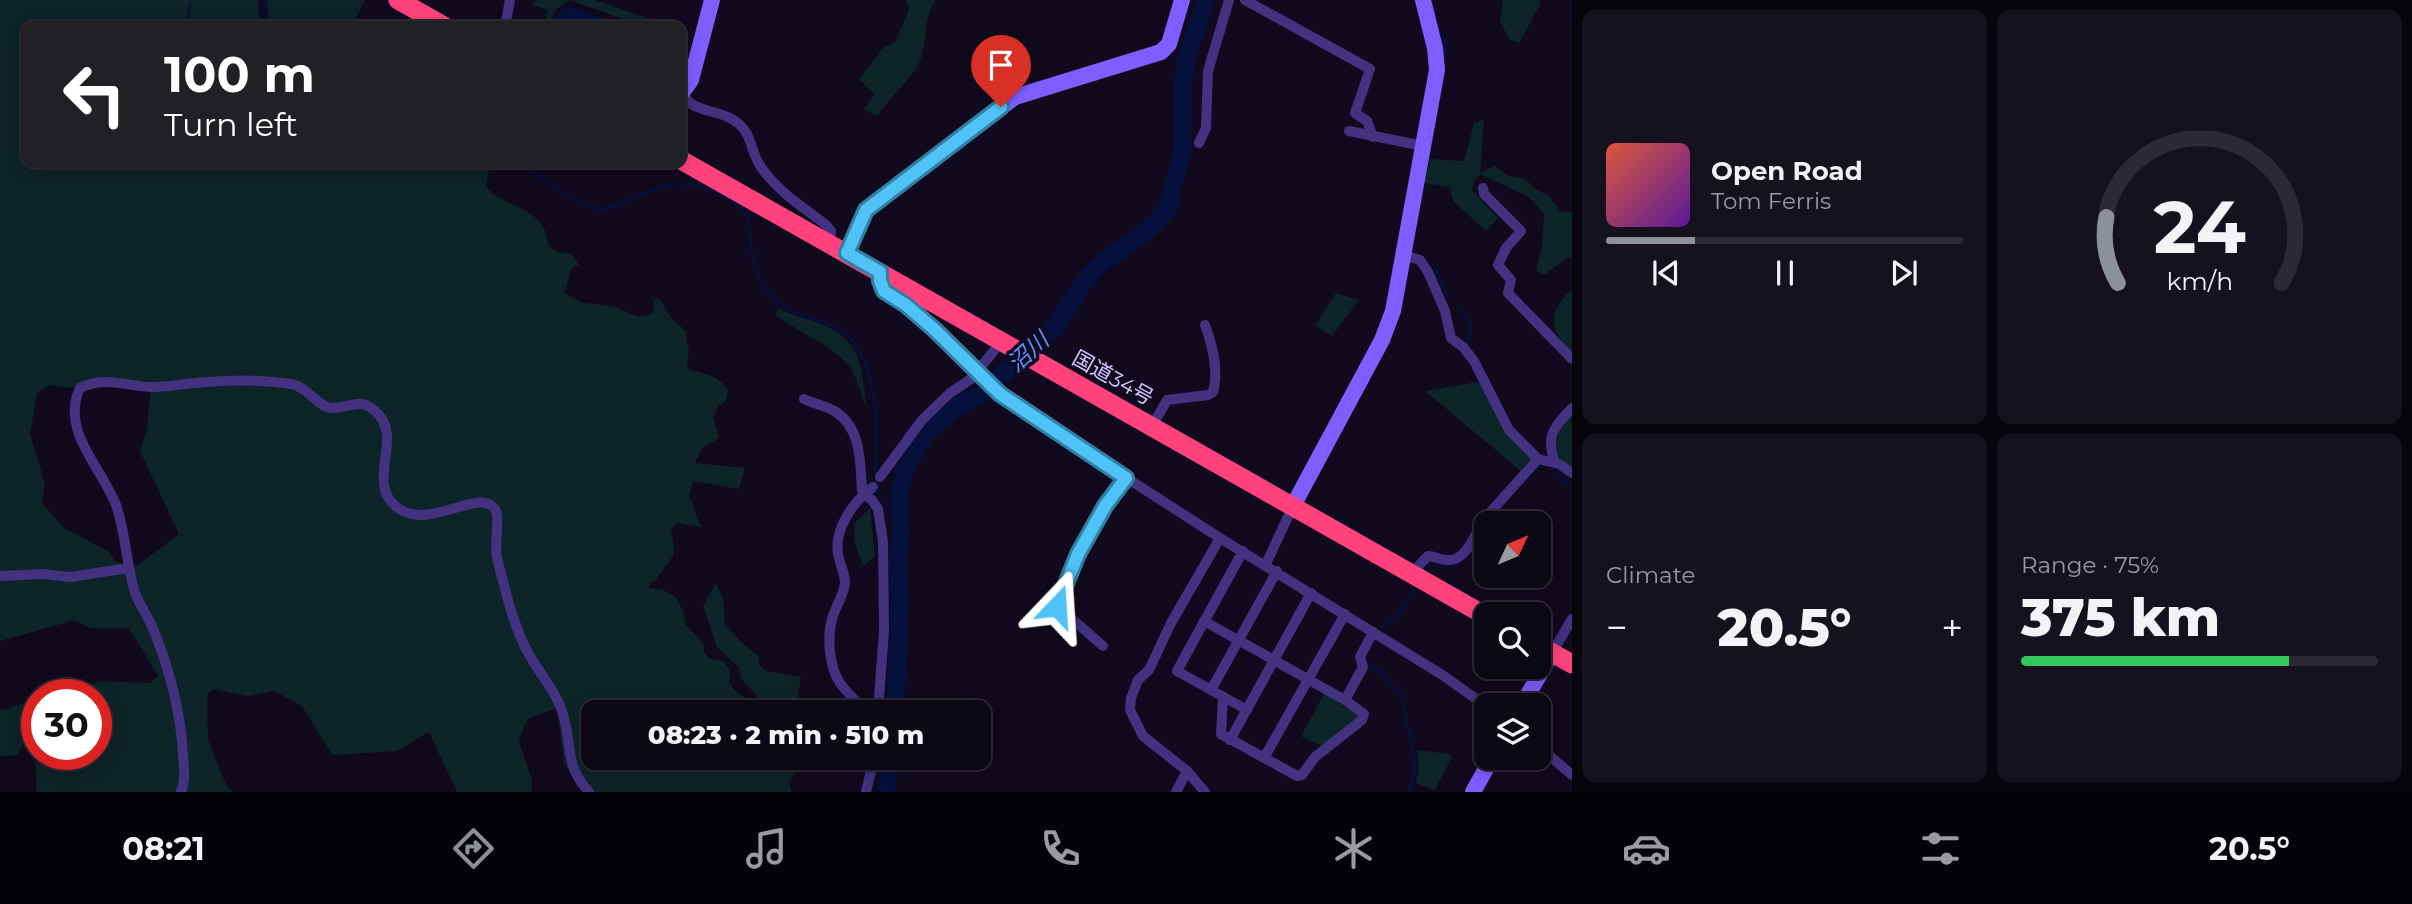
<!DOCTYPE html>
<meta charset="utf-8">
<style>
body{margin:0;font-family:Montserrat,"Noto Sans JP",sans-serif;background:#16111f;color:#f1f3f6;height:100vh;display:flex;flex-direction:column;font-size:26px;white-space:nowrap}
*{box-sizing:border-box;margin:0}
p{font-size:23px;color:#9a9aa1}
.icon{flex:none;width:38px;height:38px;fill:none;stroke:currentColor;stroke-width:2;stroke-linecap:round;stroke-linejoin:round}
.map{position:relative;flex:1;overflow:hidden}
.sheet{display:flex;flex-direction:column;gap:10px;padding:10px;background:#07040c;width:840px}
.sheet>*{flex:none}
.top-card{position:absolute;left:21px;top:21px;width:665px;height:147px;border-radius:14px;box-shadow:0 4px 18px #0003,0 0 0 2px #2d2935;background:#202124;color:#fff;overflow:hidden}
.needle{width:46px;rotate:46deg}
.buttons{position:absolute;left:1474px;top:511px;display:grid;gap:14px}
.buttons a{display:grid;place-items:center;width:77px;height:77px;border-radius:14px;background:#0d0816;box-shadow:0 4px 18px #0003,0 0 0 2px #2d2935;font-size:35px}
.speed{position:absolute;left:21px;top:679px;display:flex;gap:14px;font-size:35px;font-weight:700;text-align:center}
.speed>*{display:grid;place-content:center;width:91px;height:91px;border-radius:50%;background:#0d0816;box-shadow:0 4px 18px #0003,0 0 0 2px #2d2935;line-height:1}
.speed .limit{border:10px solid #d22;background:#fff;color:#111}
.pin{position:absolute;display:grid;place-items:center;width:60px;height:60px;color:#fff;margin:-72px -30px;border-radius:50% 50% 50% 0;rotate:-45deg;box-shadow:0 0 7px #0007}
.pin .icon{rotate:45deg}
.me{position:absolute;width:77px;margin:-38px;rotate:20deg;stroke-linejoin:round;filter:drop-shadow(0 0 5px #0008)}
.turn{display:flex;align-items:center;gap:24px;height:147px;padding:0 28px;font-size:32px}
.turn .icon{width:91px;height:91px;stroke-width:2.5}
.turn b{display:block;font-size:49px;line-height:60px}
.big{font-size:52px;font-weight:800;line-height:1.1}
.sheet .widget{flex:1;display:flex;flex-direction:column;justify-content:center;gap:10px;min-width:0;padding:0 24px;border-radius:14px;background:#16111f}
.sheet .dial{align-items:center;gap:0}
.dial svg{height:182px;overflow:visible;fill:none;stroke:#2d2935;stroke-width:7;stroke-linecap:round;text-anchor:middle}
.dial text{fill:#f1f3f6;stroke:none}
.song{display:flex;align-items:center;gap:21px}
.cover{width:84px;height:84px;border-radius:10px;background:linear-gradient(135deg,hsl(10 70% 55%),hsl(270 70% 35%))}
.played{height:7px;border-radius:4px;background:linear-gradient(90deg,#8c9099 25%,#2d2935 25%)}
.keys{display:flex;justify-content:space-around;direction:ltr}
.heat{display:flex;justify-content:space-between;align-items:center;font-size:38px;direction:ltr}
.charge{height:10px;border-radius:5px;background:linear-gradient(90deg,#34c759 75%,#2d2935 0)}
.sheet .tiles{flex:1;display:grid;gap:10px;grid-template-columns:repeat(2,1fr)}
.trip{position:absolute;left:581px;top:700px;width:410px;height:70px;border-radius:14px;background:#0d0816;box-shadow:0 4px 18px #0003,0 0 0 2px #2d2935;font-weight:800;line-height:70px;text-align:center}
.tabs{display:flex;height:112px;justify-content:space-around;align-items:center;background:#050309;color:#9a9aa1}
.tabs .icon{width:49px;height:49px}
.tabs .active{color:#8c9099}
.tabs b{font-size:32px;color:#f1f3f6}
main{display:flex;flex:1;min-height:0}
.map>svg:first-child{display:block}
.green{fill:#0d2428;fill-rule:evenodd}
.water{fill:#05103c}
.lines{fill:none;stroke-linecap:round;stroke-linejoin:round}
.stream{stroke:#05103c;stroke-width:2.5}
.river{stroke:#05103c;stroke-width:18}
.street{stroke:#423280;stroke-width:10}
.secondary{stroke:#7d5eff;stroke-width:16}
.highway{stroke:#ff427d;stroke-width:19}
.route-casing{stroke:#337fa1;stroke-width:18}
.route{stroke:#4fc3f7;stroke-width:12}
.labels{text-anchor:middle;stroke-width:7;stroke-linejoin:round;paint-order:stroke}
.street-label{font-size:21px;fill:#d7c7ff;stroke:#110a1e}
.water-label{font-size:23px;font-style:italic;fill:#5594ff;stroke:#110a1e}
</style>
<main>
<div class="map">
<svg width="1572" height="792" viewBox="0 0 1572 792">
<rect width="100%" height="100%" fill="#110a1e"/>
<g class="green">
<path d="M0,0H258L260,26H26V163H496L489,170L486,187C500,205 529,205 542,225C546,230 547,240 549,246L558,252L572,254L579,265L572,268L564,293L581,302L615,307L637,316H648L654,311L653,300L659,298L672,319L687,332L686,339L689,349L687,369C704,373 718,375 728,390L726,401L719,406L713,417L719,438L702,448L695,463L745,468L739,489L693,481L689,495L701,527L678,523L674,525L671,531L674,547L673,556L655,581L649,584V588L663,590L675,596L683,611L686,625L703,643L704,653L710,659L723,661C725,665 728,667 730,671C731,678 727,682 733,688C741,698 753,697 757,712H593V758H802L789,783L792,792H583L564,764L557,708L527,719L519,742L532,780L531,792H457L429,732L397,751L332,755L302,706L274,691L248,696L213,689L207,695L208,740L227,787L233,792H37L35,753L37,750V754H51L64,762L71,754H96V695H87L88,690L98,681L150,683L158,676L129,628H90L75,620L0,641ZM91,378L151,382L147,430L140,451L179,534L135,567L115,562L110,552L64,528L42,503L45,484L30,434L37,393L50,385L73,388Z"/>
<polygon points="267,0 365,0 352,26 269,26"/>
<polygon points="537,0 595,0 671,26 642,26 570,0 556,9 547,26 543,26 548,10 531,4"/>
<path d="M906,0H936C922,18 929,42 919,63C911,80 889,97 878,116L864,110L874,94L859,79L882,49L895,42L909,10Z"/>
<polygon points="1503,0 1540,0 1540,5 1519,43 1510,40 1500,22"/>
<polygon points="1484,119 1480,173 1495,166 1508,176 1525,179 1538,191 1548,195 1561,212 1572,212 1572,260 1569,257 1545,274 1536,271 1542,247 1544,214 1529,197 1480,174 1475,179 1472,190 1498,218 1486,231 1453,201 1450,187 1424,183 1430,159 1464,161 1474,123"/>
<path d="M1572,289V353C1548,329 1548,312 1572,289Z"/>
<polygon points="1336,293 1359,300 1332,336 1315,326"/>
<path d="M778,308C794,317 807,318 823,325C865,342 861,372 867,411C862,397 857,376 848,365C828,342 799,333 775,315Z"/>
<polygon points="1483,381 1532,458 1521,471 1425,391"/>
<path d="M1572,415V468L1557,456C1554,437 1560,430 1572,415Z"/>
<polygon points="870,508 875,556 863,566 855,543 854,524"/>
<polygon points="716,583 723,599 725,623 738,639 759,657 759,665 766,671 801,677 798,695 802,712 779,712 759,698 742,680 739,668 717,647 703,605"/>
<polygon points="1325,692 1341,702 1343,707 1357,712 1358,718 1323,747 1301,736"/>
<polygon points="30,702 36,711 18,755 0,756 0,709 2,710"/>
<polygon points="1417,750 1450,754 1451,759 1435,790 1416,783 1419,768"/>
</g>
<polygon class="water" points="569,6 623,26 553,26 560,12"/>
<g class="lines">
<g class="stream">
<polyline points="264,0 265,26"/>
<polyline points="187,26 190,3"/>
<polyline points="1438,27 1446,42 1444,59"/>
<path d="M522,163C543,177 578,209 604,209C612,209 621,203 629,200C662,185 691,175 724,196C731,200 741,207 745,213C754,230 747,258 760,280C766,291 779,305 790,310C818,324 849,322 863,357C870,374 876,407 877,425C877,449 870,476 882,498C886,506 894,512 899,519"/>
<path d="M1434,266C1441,276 1441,287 1448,296"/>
<path d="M1456,305C1468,318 1478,327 1466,343L1467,345"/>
<polyline points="1552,469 1572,488"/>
<polyline points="1526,480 1541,465"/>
<path d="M1425,568L1436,563C1445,566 1451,568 1460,562"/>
<polyline points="1379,630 1401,611 1414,588"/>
<polyline points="1366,663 1387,676 1390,684 1402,696 1416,769 1409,792"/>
</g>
<g class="river">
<polyline points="895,712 900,600 898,566 901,533 900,491 904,472 927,432 958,406 982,393 1054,329 1082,285 1100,264 1147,231 1167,210 1183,148 1183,85 1186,60 1206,0"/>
<polyline points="886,792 891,758"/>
</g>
<g class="street">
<polyline points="1245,0 1370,69 1355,113 1367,121 1373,137"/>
<polyline points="505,26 510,0"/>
<path d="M681,94C685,97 689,103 693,105C708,113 725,112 739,124C752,135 751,153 761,167C777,191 803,207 826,225L831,231L830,243"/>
<polyline points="1349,131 1423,146"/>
<polyline points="1199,143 1206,128 1208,71 1229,0"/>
<polyline points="1483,188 1484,194 1521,231 1506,248 1498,265 1511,280 1508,293 1572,359"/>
<polyline points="1403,255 1420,260 1428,272 1445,311 1451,338 1463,347 1474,361 1509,430 1538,459 1559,464 1572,473"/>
<polyline points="880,272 880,281 884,291 906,305 935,330 1000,394 1024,412 1220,538 1444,676 1486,706"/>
<path d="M804,399C814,404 827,406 836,412C862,429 860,464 862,490L864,494C847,511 831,537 840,562C842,569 845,575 845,583C844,595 835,607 832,619C827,636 829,667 840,683C847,693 857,701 864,712"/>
<path d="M1152,426L1167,400L1208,395L1213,392C1219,372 1212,344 1205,325"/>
<path d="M1555,463C1545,435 1554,428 1572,408"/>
<polyline points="880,477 922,420 950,393 971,379 1001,342"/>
<polyline points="873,487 864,494 872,500 878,509 883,542 884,631 878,712"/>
<polyline points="1243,551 1177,671 1247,710"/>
<polyline points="1266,564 1293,506"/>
<path d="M1414,575L1420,564L1428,556C1435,556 1442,561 1450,560C1469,559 1476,529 1486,517L1538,459"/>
<polyline points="0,576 42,574 70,577 129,568"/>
<polyline points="1204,621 1345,700 1363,667 1360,657 1373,632"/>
<polyline points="1103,646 1057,606 1078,554 1105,506 1126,478"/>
<polyline points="1552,653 1572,619"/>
<polyline points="1211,690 1277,571"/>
<polyline points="1223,697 1221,734 1297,776 1302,775 1315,757 1362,720 1364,714 1345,700"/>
<polyline points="1230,740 1311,593"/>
<polyline points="1538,746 1572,775"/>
<polyline points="1264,758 1345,614"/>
<path d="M181,792C186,780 184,768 183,755C181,714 171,675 156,636C151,621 141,608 135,593C126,564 126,533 116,505C101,466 60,431 80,388C106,375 127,387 153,387C167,387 181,384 195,383C226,380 260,379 291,384C307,386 318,407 331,408C351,409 361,394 379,415C402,441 365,485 398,508C430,532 483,484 496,511C500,520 494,545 497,558C505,589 512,621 526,649C536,669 553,687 561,708C573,739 563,765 589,792"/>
<polyline points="866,792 874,758"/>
<polyline points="1176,792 1187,771"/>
<polyline points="1205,792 1187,771 1143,736 1130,710 1131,698 1138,680 1149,670 1171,623 1220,538"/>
</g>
<g class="secondary">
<polyline points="681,94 691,80 712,0"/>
<polyline points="847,253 866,210 1015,97 1161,52 1169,44 1182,0"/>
<polyline points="1293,506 1382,340 1393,311 1437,70 1435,48 1423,0"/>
<polyline points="1522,705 1552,653"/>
<polyline points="1473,792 1492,758"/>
</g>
<g class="highway">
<polyline points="398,0 444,26"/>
<polyline points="681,160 1486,616"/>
<polyline points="1538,645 1572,664"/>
</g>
</g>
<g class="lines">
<g class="route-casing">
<polyline id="route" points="1001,107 866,210 847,253 880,272 880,281 884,291 906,305 935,330 1000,394 1126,478 1105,506 1078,554 1057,606"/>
</g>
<use href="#route" class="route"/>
</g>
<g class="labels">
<g class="street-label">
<text transform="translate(1113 378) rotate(29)" y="7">国道34号</text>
</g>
<g class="water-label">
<text transform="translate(1028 352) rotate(-42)" y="8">沼川</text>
</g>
</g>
</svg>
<div class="buttons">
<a><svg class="needle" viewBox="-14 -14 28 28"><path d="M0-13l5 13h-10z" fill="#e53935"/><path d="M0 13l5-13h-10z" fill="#9a9aa1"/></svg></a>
<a><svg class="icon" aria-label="search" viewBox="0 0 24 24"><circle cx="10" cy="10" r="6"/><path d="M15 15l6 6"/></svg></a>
<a><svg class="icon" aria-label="layers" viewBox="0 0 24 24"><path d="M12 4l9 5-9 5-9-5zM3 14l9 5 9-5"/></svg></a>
</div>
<div class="speed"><div class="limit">30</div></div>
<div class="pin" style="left:1001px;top:107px;background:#d93025"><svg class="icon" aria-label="arrive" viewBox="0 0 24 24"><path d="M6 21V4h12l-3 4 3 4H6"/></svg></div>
<svg class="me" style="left:1057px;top:606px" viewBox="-20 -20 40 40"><path d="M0-17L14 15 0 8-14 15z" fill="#4fc3f7" stroke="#fff" stroke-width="4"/></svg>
<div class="trip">08:23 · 2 min · 510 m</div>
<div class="top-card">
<div class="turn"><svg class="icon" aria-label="left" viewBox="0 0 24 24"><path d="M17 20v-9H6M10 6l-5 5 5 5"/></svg><div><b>100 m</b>Turn left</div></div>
</div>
</div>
<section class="sheet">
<div class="tiles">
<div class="widget">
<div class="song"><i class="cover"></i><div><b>Open Road</b><p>Tom Ferris</p></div></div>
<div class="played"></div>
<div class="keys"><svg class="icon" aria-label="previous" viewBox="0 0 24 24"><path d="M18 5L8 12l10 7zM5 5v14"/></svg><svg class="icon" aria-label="pause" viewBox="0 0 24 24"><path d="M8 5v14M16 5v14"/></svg><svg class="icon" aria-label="next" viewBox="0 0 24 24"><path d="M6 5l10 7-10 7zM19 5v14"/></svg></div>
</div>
<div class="widget dial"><svg viewBox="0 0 100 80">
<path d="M14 69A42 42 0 1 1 86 69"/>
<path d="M14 69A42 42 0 0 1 9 40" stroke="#8c9099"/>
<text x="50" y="56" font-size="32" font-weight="700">24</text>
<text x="50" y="72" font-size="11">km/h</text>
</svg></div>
<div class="widget"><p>Climate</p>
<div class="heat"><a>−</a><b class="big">20.5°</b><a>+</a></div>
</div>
<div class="widget"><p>Range · 75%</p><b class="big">375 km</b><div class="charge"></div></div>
</div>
</section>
</main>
<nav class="tabs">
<b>08:21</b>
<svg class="icon active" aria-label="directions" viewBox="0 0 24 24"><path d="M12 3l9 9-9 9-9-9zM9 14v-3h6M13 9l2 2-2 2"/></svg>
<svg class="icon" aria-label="music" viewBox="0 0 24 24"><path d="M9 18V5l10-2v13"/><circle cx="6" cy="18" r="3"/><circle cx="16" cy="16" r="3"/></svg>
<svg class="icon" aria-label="phone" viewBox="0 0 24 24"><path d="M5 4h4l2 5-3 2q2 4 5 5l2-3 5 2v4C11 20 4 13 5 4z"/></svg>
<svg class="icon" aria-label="climate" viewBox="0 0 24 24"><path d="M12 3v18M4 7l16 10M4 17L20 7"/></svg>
<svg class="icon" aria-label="car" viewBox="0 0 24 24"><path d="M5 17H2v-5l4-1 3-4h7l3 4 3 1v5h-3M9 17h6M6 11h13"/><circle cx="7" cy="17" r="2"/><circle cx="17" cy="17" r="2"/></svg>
<svg class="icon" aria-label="filters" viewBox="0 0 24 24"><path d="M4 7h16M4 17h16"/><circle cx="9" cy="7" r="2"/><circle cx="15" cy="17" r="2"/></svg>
<b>20.5°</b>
</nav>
